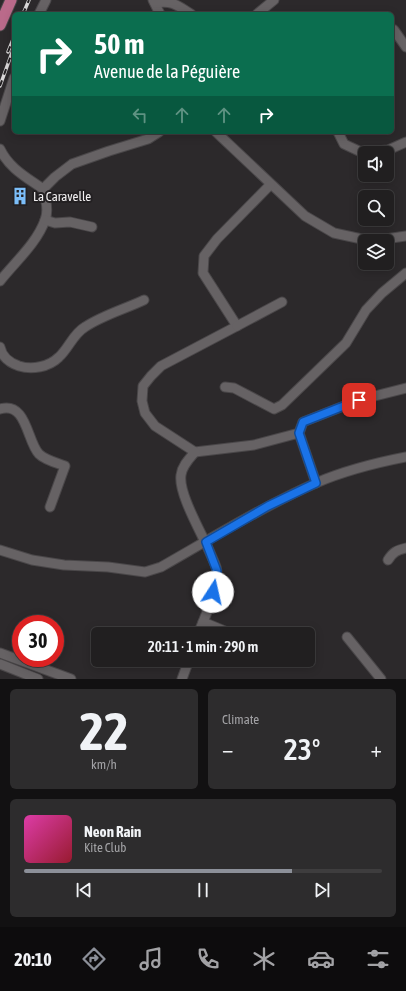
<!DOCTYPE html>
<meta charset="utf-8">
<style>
body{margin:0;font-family:"Asap Condensed",sans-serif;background:#2d2c2d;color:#f1f3f6;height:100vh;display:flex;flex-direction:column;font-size:15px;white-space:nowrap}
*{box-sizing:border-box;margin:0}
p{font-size:13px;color:#a2a2a5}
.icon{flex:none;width:22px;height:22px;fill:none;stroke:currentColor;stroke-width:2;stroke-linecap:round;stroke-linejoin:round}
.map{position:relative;height:679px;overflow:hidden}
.side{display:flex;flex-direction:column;gap:10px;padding:10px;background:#121112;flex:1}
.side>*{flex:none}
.banner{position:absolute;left:12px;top:12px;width:382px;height:122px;border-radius:6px;box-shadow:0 2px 10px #0003,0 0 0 1px #3e3d3e;background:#0b6e4f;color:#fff;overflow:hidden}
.buttons{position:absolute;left:358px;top:146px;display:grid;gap:8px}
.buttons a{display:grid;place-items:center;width:36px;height:36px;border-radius:6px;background:#211f20;box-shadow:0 2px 10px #0003,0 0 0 1px #3e3d3e;font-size:20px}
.speed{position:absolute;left:12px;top:615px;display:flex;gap:8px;font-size:20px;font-weight:700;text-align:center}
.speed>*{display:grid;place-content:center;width:52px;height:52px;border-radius:50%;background:#211f20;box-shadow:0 2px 10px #0003,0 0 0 1px #3e3d3e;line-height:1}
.speed .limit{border:6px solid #d22;background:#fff;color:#111}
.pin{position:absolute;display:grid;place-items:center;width:34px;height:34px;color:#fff;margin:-17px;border-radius:8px;box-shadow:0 2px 6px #0006}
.me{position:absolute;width:44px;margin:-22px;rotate:10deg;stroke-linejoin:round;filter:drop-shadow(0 0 3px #0008)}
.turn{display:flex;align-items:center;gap:14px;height:84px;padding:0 16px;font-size:18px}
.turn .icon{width:52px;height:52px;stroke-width:2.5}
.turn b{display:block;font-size:28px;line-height:34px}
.lanes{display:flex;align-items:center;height:38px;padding:0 16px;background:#0003;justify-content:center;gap:20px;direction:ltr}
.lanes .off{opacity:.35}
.big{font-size:30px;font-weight:600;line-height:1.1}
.side .tile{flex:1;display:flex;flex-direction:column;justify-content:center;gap:6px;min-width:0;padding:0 14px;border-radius:6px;background:#2d2c2d}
.side .dial{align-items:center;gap:0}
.dial b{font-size:52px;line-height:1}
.song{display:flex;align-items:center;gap:12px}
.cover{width:48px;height:48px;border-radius:6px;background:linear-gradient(135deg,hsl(320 70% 55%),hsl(350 70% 35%))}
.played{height:4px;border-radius:2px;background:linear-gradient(90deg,#8c9099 75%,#3e3d3e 75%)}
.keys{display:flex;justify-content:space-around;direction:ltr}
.heat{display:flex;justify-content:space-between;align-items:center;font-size:22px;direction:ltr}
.side .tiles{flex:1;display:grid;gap:10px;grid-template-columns:1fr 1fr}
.tile:last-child{grid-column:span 2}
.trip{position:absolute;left:91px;top:627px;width:224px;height:40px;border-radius:6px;background:#211f20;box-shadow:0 2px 10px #0003,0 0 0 1px #3e3d3e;font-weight:600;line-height:40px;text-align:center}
.dock{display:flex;height:64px;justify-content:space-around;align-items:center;background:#0d0c0d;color:#a2a2a5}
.dock .icon{width:28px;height:28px}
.dock .on{color:#8c9099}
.dock b{font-size:18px;color:#f1f3f6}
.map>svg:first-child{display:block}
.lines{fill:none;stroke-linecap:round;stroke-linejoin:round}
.minor-casing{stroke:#4a4749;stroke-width:11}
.major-casing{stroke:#4a4749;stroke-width:13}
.minor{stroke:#666264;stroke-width:9}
.major{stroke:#ba6a8a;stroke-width:11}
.rail-casing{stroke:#d9d7d8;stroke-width:3.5}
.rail{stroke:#232022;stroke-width:2;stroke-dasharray:6;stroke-linecap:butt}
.route-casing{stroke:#114b97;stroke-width:10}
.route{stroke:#1a73e8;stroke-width:7}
.labels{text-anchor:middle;stroke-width:4;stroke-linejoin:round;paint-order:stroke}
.poi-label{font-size:13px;fill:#f2f0f1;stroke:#232022;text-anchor:start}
</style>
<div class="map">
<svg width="406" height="679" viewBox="0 0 406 679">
<rect width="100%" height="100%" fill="#2c292b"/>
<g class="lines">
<g class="minor-casing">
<g id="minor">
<polyline points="153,0 160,14"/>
<path d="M155,3C172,0 177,5 191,14"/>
<polyline points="39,14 46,0"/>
<polyline points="257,14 274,0"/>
<polyline points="392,31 394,30 406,47"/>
<polyline points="0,121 14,78"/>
<polyline points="216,132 305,216 334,233 371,241"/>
<polyline points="338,132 344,144 361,152 388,150 406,142"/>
<path d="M0,149C9,168 26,177 43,189C46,199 49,211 45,220C37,243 15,262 0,281"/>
<polyline points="270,185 217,239 204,256 203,273 237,326 161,366 151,376 143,386 142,401 145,413 155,426 195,452 254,445 299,433 303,422 359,400 406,388"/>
<polyline points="43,189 55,177 72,164 109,151 148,139 159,132"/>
<polyline points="45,220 55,223 70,222 92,227"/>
<polyline points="372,241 406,236"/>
<polyline points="237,326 282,302"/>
<path d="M0,347C2,357 10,363 19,366C32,370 49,367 59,357C69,348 73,334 85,327C103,315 125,309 144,300"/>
<polyline points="225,387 234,388 274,409 282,405 346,343 366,310 382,293 406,273"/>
<path d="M0,409C27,401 27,442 39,454C45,460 57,463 65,466L50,507"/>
<polyline points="299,433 316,483"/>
<path d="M195,452C189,459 182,466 181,475C178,494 203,535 211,555C213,560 217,567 217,572C216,593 206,615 198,634"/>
<path d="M0,550L32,560L64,565L108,567L145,572L161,567C212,538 262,507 316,483C344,471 375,463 406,457"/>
<path d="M388,560C393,552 397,550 406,548"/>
<polyline points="203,622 232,634"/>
<polyline points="347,637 381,679"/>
<polyline points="0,653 71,679"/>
<polyline points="0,664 38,679"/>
<polyline points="182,679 189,660"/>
</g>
</g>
<g class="major-casing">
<polyline id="major" points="0,25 11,0"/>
</g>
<use href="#minor" class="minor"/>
<use href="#major" class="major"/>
<g class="rail-casing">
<g id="rail">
<polyline points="23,14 29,0"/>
<polyline points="8,52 14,37"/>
<polyline points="0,86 14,47"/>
</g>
</g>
<use href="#rail" class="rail"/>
</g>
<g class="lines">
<g class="route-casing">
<polyline id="route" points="213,592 217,571 206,542 268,506 316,483 299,433 303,422 359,400"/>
</g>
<use href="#route" class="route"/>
</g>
<defs>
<g id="building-bare" transform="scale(1.38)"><path d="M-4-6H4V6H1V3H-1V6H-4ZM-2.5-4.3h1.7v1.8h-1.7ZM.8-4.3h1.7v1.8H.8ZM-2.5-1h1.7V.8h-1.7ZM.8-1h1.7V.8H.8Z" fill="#7cbef9" stroke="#232022" stroke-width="2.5" paint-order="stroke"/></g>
</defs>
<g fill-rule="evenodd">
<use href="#building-bare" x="20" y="196"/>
</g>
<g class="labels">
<g class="poi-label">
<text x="33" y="201">La Caravelle</text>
</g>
</g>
</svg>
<div class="buttons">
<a><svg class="icon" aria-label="sound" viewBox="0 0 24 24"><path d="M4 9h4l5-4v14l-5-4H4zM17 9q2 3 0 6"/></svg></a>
<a><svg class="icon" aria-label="search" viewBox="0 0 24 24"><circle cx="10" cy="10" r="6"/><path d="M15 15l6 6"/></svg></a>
<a><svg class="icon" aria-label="layers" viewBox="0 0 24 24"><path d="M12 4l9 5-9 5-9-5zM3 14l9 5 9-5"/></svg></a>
</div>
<div class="speed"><div class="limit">30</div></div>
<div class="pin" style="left:359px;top:400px;background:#d93025"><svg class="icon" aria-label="arrive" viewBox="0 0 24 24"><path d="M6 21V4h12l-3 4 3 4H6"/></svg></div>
<svg class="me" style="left:213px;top:592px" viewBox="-20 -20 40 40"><circle r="19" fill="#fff"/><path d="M0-13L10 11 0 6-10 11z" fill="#1a73e8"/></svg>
<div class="trip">20:11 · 1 min · 290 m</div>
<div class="banner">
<div class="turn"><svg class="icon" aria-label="right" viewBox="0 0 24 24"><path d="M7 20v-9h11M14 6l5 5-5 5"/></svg><div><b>50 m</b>Avenue de la Péguière</div></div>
<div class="lanes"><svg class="icon off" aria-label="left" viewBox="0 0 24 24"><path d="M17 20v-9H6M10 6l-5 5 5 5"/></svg><svg class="icon off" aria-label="ahead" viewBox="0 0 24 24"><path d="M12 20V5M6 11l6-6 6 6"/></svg><svg class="icon off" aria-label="ahead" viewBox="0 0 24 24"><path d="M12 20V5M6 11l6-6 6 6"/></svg><svg class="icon" aria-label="right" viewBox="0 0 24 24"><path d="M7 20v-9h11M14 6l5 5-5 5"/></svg></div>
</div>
</div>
<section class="side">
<div class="tiles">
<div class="tile dial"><b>22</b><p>km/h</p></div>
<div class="tile"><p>Climate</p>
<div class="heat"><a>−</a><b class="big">23°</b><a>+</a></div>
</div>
<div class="tile">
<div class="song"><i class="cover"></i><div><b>Neon Rain</b><p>Kite Club</p></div></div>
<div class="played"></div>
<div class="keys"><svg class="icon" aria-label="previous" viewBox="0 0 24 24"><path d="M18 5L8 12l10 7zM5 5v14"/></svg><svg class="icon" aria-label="pause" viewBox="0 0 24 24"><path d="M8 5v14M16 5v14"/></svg><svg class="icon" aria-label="next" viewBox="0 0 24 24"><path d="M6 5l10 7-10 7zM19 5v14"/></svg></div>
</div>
</div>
</section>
<nav class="dock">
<b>20:10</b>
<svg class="icon on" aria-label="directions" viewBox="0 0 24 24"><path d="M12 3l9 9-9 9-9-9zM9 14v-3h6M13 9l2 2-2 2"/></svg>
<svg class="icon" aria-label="music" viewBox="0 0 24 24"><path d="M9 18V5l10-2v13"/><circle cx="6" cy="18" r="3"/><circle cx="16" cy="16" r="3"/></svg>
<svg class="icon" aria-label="phone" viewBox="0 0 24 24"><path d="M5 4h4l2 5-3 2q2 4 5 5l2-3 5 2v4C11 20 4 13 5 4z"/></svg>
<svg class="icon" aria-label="climate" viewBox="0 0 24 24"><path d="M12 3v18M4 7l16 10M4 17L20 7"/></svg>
<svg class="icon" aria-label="car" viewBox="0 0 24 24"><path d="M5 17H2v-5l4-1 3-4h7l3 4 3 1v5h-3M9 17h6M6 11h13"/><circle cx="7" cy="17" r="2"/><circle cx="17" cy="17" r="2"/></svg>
<svg class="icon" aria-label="filters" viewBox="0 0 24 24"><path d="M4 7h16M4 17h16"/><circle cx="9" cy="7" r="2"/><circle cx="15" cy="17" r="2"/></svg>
</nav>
